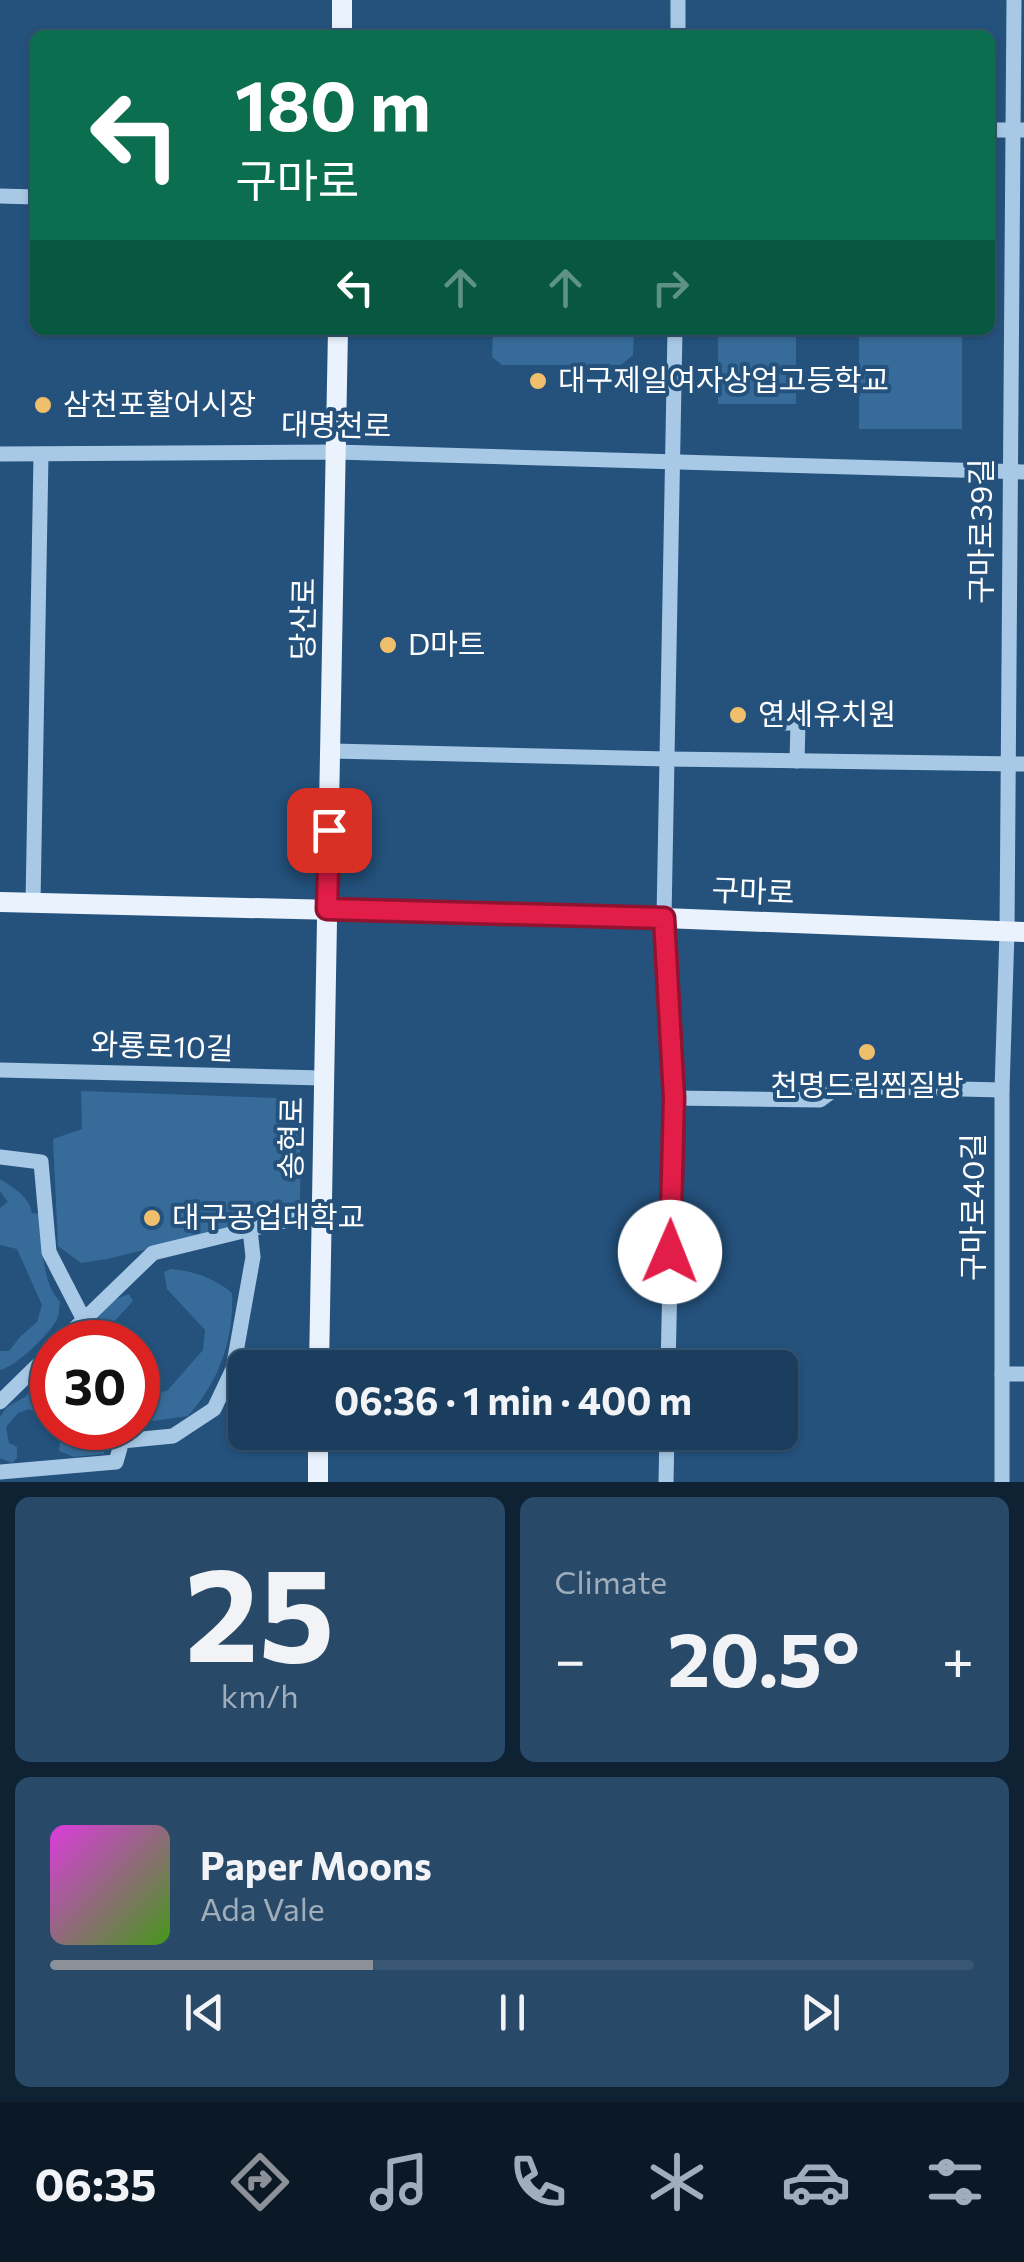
<!DOCTYPE html>
<meta charset="utf-8">
<style>
body{margin:0;font-family:Commissioner,"Noto Sans KR",sans-serif;background:#284967;color:#f1f3f6;height:100vh;display:flex;flex-direction:column;font-size:38px;white-space:nowrap}
*{box-sizing:border-box;margin:0}
p{font-size:32px;color:#a0aebc}
.icon{flex:none;width:55px;height:55px;fill:none;stroke:currentColor;stroke-width:2;stroke-linecap:round;stroke-linejoin:round}
.map{position:relative;height:1482px;overflow:hidden}
.drawer{display:flex;flex-direction:column;gap:15px;padding:15px;background:#0f2234;flex:1}
.drawer>*{flex:none}
.guide{position:absolute;left:30px;top:30px;width:965px;height:305px;border-radius:15px;box-shadow:0 2px 8px #0004,0 0 0 2px #395773;background:#0b6e4f;color:#fff;overflow:hidden}
.speed{position:absolute;left:30px;top:1320px;display:flex;gap:20px;font-size:50px;font-weight:700;text-align:center}
.speed>*{display:grid;place-content:center;width:130px;height:130px;border-radius:50%;background:#1b3e5e;box-shadow:0 2px 8px #0004,0 0 0 2px #395773;line-height:1}
.speed .limit{border:15px solid #d22;background:#fff;color:#111}
.pin{position:absolute;display:grid;place-items:center;width:85px;height:85px;color:#fff;margin:-42px;border-radius:20px;box-shadow:0 5px 15px #0006}
.me{position:absolute;width:110px;margin:-55px;rotate:1deg;stroke-linejoin:round;filter:drop-shadow(0 0 8px #0008)}
.turn{display:flex;align-items:center;gap:35px;height:210px;padding:0 40px;font-size:45px}
.turn .icon{width:130px;height:130px;stroke-width:2.5}
.turn b{display:block;font-size:70px;line-height:85px}
.lanes{display:flex;align-items:center;height:95px;padding:0 40px;background:#0003;justify-content:center;gap:50px;direction:ltr}
.lanes .off{opacity:.35}
.big{font-size:75px;font-weight:700;line-height:1.1}
.drawer .card{flex:1;display:flex;flex-direction:column;justify-content:center;gap:15px;min-width:0;padding:0 35px;border-radius:15px;background:#284967}
.drawer .dial{align-items:center;gap:0}
.dial b{font-size:130px;line-height:1}
.song{display:flex;align-items:center;gap:30px}
.cover{width:120px;height:120px;border-radius:15px;background:linear-gradient(135deg,hsl(300 70% 55%),hsl(100 70% 35%))}
.played{height:10px;border-radius:5px;background:linear-gradient(90deg,#8c9099 35%,#395773 35%)}
.keys{display:flex;justify-content:space-around;direction:ltr}
.heat{display:flex;justify-content:space-between;align-items:center;font-size:55px;direction:ltr}
.drawer .tiles{flex:1;display:grid;gap:15px;grid-template-columns:1fr 1fr}
.card:last-child{grid-column:span 2}
.trip{position:absolute;left:228px;top:1350px;width:570px;height:100px;border-radius:15px;background:#1b3e5e;box-shadow:0 2px 8px #0004,0 0 0 2px #395773;font-weight:700;line-height:100px;text-align:center}
.tabs{display:flex;height:160px;justify-content:space-around;align-items:center;background:#0b1926;color:#a0aebc}
.tabs .icon{width:70px;height:70px}
.tabs .on{color:#8c9099}
.tabs b{font-size:45px;color:#f1f3f6}
.map>svg:first-child{display:block}
.green{fill:#376c9a}
.lines{fill:none;stroke-linecap:round;stroke-linejoin:round}
.minor{stroke:#a8c9e5;stroke-width:15}
.major{stroke:#e9f2fd;stroke-width:20}
.route-casing{stroke:#92132f;stroke-width:25}
.route{stroke:#e11d48;stroke-width:18}
.poi-dot{fill:#f0bf6c;stroke:#24527d;stroke-width:4}
.labels{text-anchor:middle;stroke-width:8;stroke-linejoin:round;paint-order:stroke}
.poi-label{font-size:30px;fill:#fff;stroke:#24527d;text-anchor:start}
.street-label{font-size:30px;fill:#fff;stroke:#24527d}
</style>
<div class="map">
<svg width="1024" height="1482" viewBox="0 0 1024 1482">
<rect width="100%" height="100%" fill="#24527d"/>
<g class="green">
<polygon points="493,330 634,330 633,355 621,365 502,365 492,357"/>
<rect x="718" y="330" width="78" height="74"/>
<rect x="859" y="330" width="103" height="99"/>
<polygon points="81,1091 301,1099 300,1207 288,1215 107,1259 81,1263 58,1246 53,1139 82,1129"/>
<path d="M0,1179C15,1189 28,1195 32,1213L40,1214C43,1242 40,1280 60,1302C59,1308 59,1314 57,1319C51,1333 14,1368 0,1370V1351H9L20,1337L37,1322L42,1305L17,1249L0,1245V1208L8,1202L0,1191Z"/>
<path d="M171,1269C194,1271 214,1278 232,1293C234,1340 219,1381 188,1416L138,1423V1395L167,1391L203,1350L205,1330L167,1289L164,1272Z"/>
<polygon points="129,1294 133,1301 110,1326 109,1342 99,1342 93,1321 106,1303"/>
<polygon points="50,1375 49,1396 52,1403 52,1414 40,1415 29,1409 18,1413 6,1427 9,1443 17,1447 17,1458 12,1463 0,1458 0,1417 7,1407 25,1397 42,1378"/>
<polygon points="77,1428 103,1428 105,1442 104,1454 74,1457 59,1451 60,1441 74,1433"/>
</g>
<g class="lines">
<g class="minor">
<polyline points="678,0 678,35"/>
<polyline points="990,130 1024,130"/>
<polyline points="0,196 35,197"/>
<polyline points="0,454 336,452 1024,472"/>
<polyline points="772,723 798,723 797,761"/>
<polyline points="332,751 667,759 1024,764"/>
<polyline points="33,903 41,455"/>
<polyline points="0,1070 322,1078"/>
<polyline points="674,1098 820,1100 839,1086 1002,1090"/>
<polyline points="0,1157 41,1162 49,1252 84,1320 91,1342"/>
<polyline points="61,1342 153,1253 321,1212"/>
<polyline points="668,1368 674,1098 664,918 675,330"/>
<polyline points="1002,1374 1024,1374"/>
<polyline points="0,1402 52,1351"/>
<polyline points="0,1472 116,1462 122,1441 173,1436 214,1409 233,1369 253,1257 250,1229"/>
<polyline points="666,1482 667,1432"/>
<polyline points="1002,1482 1002,1090 1007,932 1014,0"/>
</g>
<g class="major">
<polyline points="342,35 342,0"/>
<polyline points="0,902 664,918 1024,932"/>
<path d="M319,1368C323,1022 333,676 338,330"/>
<polyline points="318,1482 318,1432"/>
</g>
</g>
<g class="lines">
<g class="route-casing">
<polyline id="route" points="329,830 327,909 664,918 674,1098 670,1252"/>
</g>
<use href="#route" class="route"/>
</g>
<g class="poi-dot">
<circle cx="538" cy="381" r="10"/>
<circle cx="43" cy="405" r="10"/>
<circle cx="388" cy="645" r="10"/>
<circle cx="738" cy="715" r="10"/>
<circle cx="867" cy="1052" r="10"/>
<circle cx="152" cy="1218" r="10"/>
</g>
<g class="labels">
<g class="poi-label">
<text x="558" y="391">대구제일여자상업고등학교</text>
<text x="63" y="415">삼천포활어시장</text>
<text x="408" y="655">D마트</text>
<text x="758" y="725">연세유치원</text>
<text x="867" y="1096" text-anchor="middle">천명드림찜질방</text>
<text x="172" y="1228">대구공업대학교</text>
</g>
<g class="street-label">
<text transform="translate(336 426) rotate(1)" y="10">대명천로</text>
<text transform="translate(982 531) rotate(-90)" y="10">구마로39길</text>
<text transform="translate(304 619) rotate(-89)" y="10">당산로</text>
<text transform="translate(753 892) rotate(2)" y="10">구마로</text>
<text transform="translate(162 1047) rotate(2)" y="10">와룡로10길</text>
<text transform="translate(292 1138) rotate(-89)" y="10">송현로</text>
<text transform="translate(974 1207) rotate(-90)" y="10">구마로40길</text>
</g>
</g>
</svg>
<div class="speed"><div class="limit">30</div></div>
<div class="pin" style="left:329px;top:830px;background:#d93025"><svg class="icon" aria-label="arrive" viewBox="0 0 24 24"><path d="M6 21V4h12l-3 4 3 4H6"/></svg></div>
<svg class="me" style="left:670px;top:1252px" viewBox="-20 -20 40 40"><circle r="19" fill="#fff"/><path d="M0-13L10 11 0 6-10 11z" fill="#e11d48"/></svg>
<div class="trip">06:36 · 1 min · 400 m</div>
<div class="guide">
<div class="turn"><svg class="icon" aria-label="left" viewBox="0 0 24 24"><path d="M17 20v-9H6M10 6l-5 5 5 5"/></svg><div><b>180 m</b>구마로</div></div>
<div class="lanes"><svg class="icon" aria-label="left" viewBox="0 0 24 24"><path d="M17 20v-9H6M10 6l-5 5 5 5"/></svg><svg class="icon off" aria-label="ahead" viewBox="0 0 24 24"><path d="M12 20V5M6 11l6-6 6 6"/></svg><svg class="icon off" aria-label="ahead" viewBox="0 0 24 24"><path d="M12 20V5M6 11l6-6 6 6"/></svg><svg class="icon off" aria-label="right" viewBox="0 0 24 24"><path d="M7 20v-9h11M14 6l5 5-5 5"/></svg></div>
</div>
</div>
<section class="drawer">
<div class="tiles">
<div class="card dial"><b>25</b><p>km/h</p></div>
<div class="card"><p>Climate</p>
<div class="heat"><a>−</a><b class="big">20.5°</b><a>+</a></div>
</div>
<div class="card">
<div class="song"><i class="cover"></i><div><b>Paper Moons</b><p>Ada Vale</p></div></div>
<div class="played"></div>
<div class="keys"><svg class="icon" aria-label="previous" viewBox="0 0 24 24"><path d="M18 5L8 12l10 7zM5 5v14"/></svg><svg class="icon" aria-label="pause" viewBox="0 0 24 24"><path d="M8 5v14M16 5v14"/></svg><svg class="icon" aria-label="next" viewBox="0 0 24 24"><path d="M6 5l10 7-10 7zM19 5v14"/></svg></div>
</div>
</div>
</section>
<nav class="tabs">
<b>06:35</b>
<svg class="icon on" aria-label="directions" viewBox="0 0 24 24"><path d="M12 3l9 9-9 9-9-9zM9 14v-3h6M13 9l2 2-2 2"/></svg>
<svg class="icon" aria-label="music" viewBox="0 0 24 24"><path d="M9 18V5l10-2v13"/><circle cx="6" cy="18" r="3"/><circle cx="16" cy="16" r="3"/></svg>
<svg class="icon" aria-label="phone" viewBox="0 0 24 24"><path d="M5 4h4l2 5-3 2q2 4 5 5l2-3 5 2v4C11 20 4 13 5 4z"/></svg>
<svg class="icon" aria-label="climate" viewBox="0 0 24 24"><path d="M12 3v18M4 7l16 10M4 17L20 7"/></svg>
<svg class="icon" aria-label="car" viewBox="0 0 24 24"><path d="M5 17H2v-5l4-1 3-4h7l3 4 3 1v5h-3M9 17h6M6 11h13"/><circle cx="7" cy="17" r="2"/><circle cx="17" cy="17" r="2"/></svg>
<svg class="icon" aria-label="filters" viewBox="0 0 24 24"><path d="M4 7h16M4 17h16"/><circle cx="9" cy="7" r="2"/><circle cx="15" cy="17" r="2"/></svg>
</nav>
